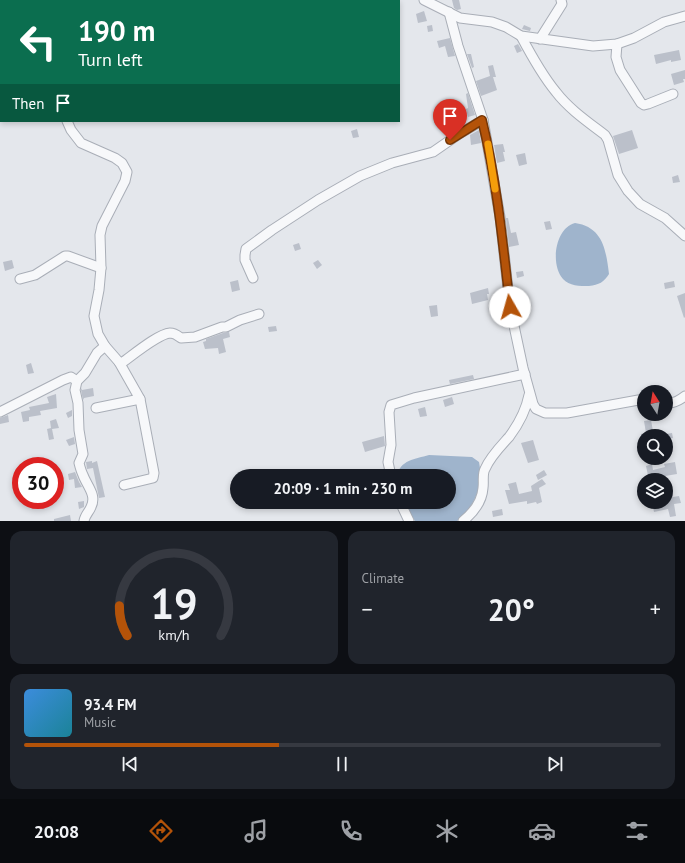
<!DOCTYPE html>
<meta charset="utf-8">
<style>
body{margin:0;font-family:"PT Sans",sans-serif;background:#20242c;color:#f1f3f6;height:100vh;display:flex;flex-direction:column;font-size:15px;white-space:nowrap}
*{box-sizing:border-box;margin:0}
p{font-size:13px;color:#9ea1a6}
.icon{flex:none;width:22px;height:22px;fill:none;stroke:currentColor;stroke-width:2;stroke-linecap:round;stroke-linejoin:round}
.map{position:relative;height:521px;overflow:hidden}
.panel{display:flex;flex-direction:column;gap:10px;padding:10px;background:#0d0f14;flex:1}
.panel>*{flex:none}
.hud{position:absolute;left:0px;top:0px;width:400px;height:122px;box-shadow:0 2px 6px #0003;background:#0b6e4f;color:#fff;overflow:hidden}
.needle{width:26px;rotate:349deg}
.fabs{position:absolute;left:637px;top:385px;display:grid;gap:8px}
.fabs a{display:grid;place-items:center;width:36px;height:36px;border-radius:50%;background:#171b24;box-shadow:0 2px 6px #0003;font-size:20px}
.speed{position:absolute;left:12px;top:457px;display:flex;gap:8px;font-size:20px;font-weight:700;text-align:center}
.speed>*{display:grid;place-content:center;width:52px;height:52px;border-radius:50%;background:#171b24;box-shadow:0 2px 6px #0003;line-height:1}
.speed .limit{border:6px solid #d22;background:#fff;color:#111}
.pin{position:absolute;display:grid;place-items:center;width:34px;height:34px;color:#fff;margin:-41px -17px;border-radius:50% 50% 50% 0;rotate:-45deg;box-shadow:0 0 4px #0007}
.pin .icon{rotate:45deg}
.me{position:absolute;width:44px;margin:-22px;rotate:353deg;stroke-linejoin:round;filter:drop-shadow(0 0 3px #0008)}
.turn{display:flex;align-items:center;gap:14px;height:84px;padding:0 12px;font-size:18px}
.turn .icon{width:52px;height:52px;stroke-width:2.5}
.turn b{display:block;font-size:28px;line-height:34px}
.then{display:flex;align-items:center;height:38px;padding:0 12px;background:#0003;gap:8px;font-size:15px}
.big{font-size:30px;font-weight:700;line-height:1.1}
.panel .card{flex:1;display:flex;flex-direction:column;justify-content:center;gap:6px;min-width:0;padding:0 14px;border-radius:12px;background:#20242c}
.panel .dial{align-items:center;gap:0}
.dial svg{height:104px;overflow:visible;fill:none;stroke:#363941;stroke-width:7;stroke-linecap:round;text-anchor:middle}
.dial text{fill:#f1f3f6;stroke:none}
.song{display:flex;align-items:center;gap:12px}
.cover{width:48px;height:48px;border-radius:6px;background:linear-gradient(135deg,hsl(210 70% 55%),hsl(190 70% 35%))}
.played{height:4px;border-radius:2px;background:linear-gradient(90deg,#b45309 40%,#363941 40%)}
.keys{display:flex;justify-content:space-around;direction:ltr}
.heat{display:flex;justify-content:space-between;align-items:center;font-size:22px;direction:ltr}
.panel .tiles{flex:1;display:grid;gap:10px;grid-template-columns:1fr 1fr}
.card:last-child{grid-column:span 2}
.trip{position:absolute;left:230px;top:469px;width:226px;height:40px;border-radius:20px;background:#171b24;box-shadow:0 2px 6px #0003;font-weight:700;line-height:40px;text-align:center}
.tabs{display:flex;height:64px;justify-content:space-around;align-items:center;background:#090b0e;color:#9ea1a6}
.tabs .icon{width:28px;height:28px}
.tabs .selected{color:#b45309}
.tabs b{font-size:18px;color:#f1f3f6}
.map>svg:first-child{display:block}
.water{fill:#9fb4cc}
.building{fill:#bbc0ca}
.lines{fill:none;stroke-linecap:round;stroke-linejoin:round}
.minor-casing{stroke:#a9aeb7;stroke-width:11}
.minor{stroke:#f7f8fa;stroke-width:9}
.route-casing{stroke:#753606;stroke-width:10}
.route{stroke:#b45309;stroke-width:7}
.slow{stroke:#f59e0b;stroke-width:7}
</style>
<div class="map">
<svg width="685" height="521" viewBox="0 0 685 521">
<rect width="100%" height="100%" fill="#e4e7ec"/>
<g class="water">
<path d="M575,223C603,227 606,250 609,274C604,282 599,285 589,286C580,286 569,286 563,279C550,265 555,228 575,223Z"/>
<path d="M429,455L472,457L479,462C484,485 475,506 457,521H415L403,502H449V476H397C400,460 415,459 429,455Z"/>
</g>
<g class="building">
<polygon points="452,0 459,0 461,9 457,10 454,8"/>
<polygon points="424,11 427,21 418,23 416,14"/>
<polygon points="432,25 433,31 428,32 427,26"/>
<polygon points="524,25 531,28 530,31 522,29"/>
<polygon points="450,38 455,56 448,57 445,46 439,48 437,41"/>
<polygon points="518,44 522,51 517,53 514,46"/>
<polygon points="679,50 681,60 671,62 671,60 656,64 654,55"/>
<polygon points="467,54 471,54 474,67 472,68"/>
<polygon points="493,65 496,77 493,77 497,90 481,96 476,81 490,76 488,66"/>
<polygon points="685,70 685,79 683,79 684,82 674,85 671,74"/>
<polygon points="468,93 475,115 468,117 466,109 468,108 466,94"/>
<polygon points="357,129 359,137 353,138 351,131"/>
<polygon points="479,130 481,143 471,145 470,135"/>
<polygon points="632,130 638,148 619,154 613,136"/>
<polygon points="503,144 505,152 503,152 505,161 497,163 494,145"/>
<polygon points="525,153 527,164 519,166 516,155"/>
<polygon points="678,175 680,182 673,183 672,177"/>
<polygon points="506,218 508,218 511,233 516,232 519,245 509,247"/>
<polygon points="550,221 552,229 546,230 544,222"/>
<polygon points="299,243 301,249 295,251 293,245"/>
<polygon points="12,260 14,268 5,271 3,262"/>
<polygon points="318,260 322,265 317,269 313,263"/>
<polygon points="523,271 524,276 517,278 516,272"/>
<polygon points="238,280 240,290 232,292 230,282"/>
<polygon points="674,281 675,287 665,289 664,283"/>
<polygon points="488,288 489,294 487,294 488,300 472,304 470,293"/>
<polygon points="685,293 685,317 684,318 677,296"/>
<polygon points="437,305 438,316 431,317 429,306"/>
<polygon points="276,326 277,331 269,332 268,327"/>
<polygon points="229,332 230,337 223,339 226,352 219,354 218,348 205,349 203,342 206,341 206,339 223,333"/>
<polygon points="31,363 34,373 28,374 26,365"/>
<polygon points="473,375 474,379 450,384 449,380"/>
<polygon points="658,386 659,392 641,392 641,390"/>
<polygon points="82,388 82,390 93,388 94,396 84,398 83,400 81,390"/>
<polygon points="56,394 57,408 40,411 41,415 29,417 29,421 23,422 21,412 30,410 29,407 49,403 47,397"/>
<polygon points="452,397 454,404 445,407 443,400"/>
<polygon points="425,407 427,416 420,417 418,409"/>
<polygon points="72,410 72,416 68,418 66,413"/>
<polygon points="8,415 9,422 0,424 0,418"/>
<polygon points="56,419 59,428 52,429 54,439 49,440 47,429 51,428 50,421"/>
<polygon points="651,420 653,431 659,430 661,436 641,436 641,434 646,433 644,421"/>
<polygon points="672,433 673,438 666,440 666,434"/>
<polygon points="384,436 385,446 365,452 362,442"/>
<polygon points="74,437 75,444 69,446 66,440"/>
<polygon points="533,440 539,460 528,463 521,443"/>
<polygon points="92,461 92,463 97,461 105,497 99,498 93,468 87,469 86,462"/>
<polygon points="675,462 677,474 665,476 666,480 649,480 646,466 652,464 653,470 665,467 664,464"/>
<polygon points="544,470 547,475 538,480 536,475"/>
<polygon points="75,472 79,482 82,487 75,488 74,479 69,480 68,474"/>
<polygon points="542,479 546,484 539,488 542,502 537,504 536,502 527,504 527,501 509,504 505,490 510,490 508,484 516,482 519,494 532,491 531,486"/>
<polygon points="672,489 673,497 679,496 681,503 674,504 676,516 670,517 668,509 654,512 652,502 666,502 666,490"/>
<polygon points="84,501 84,507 79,509 78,502"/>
<polygon points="502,509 503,515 493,517 492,511"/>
<polygon points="70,515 71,521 54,521 54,519"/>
</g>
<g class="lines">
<g class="minor-casing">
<g id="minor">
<polyline points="424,0 460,18 492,22 506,27 521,36 593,46 617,44 634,38 664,22 685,16"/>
<polyline points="52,1 53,0"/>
<polyline points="449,12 458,46 483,120 487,142 500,217 510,307 523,368 533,404 536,409 545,413 567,413 644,399"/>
<path d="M521,36C531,55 542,75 556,92C569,109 588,122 605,135L608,140L618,175L628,191L640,204L665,218L685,236"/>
<polyline points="540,39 562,4 561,0"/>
<polyline points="617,44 616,57 620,70 641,103 644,105 648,104 673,94"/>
<path d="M67,121L71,130L81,143L115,158L122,163L127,172L125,181L102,226L100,235L101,268L99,290L94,316L98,334L105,346L119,362H123C133,355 158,334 170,333C175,333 177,335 181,338L195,337L222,327H226L240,320L259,314"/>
<polyline points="253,278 245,260 245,255 246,249 272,230 318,200 360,176 392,163 433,152 459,134 483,120"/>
<polyline points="20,279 35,275 65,256 68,256 101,268"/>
<polyline points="119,362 140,399 154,473 153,478 124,485"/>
<path d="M666,403C673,404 680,400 685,396"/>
<polyline points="96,408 140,399"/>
<polyline points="0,412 63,380 71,377 77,381"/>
<polyline points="391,476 388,462 391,445 389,412 391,405 414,398 525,374"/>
<polyline points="400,502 409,521"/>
<path d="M84,521C85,515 89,512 91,507C97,495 87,486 83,475C81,471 80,467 79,463L83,454L79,430L78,403L75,390L77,381L85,373L97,353L105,346"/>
<path d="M463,521C474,512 482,502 483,488C484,482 482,474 485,469C490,457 500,447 509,437C518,425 526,410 529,395"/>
</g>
</g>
<use href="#minor" class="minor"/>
</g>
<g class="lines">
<g class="route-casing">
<path id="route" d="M450,140L482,120C497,182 503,244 510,307"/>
</g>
<use href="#route" class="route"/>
<polyline class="slow" points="488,144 495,189"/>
</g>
</svg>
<div class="fabs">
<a><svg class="needle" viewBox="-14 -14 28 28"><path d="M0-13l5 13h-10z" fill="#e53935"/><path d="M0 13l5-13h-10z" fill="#9ea1a6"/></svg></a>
<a><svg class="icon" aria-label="search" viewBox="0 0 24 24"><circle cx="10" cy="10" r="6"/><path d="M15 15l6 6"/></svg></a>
<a><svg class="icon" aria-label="layers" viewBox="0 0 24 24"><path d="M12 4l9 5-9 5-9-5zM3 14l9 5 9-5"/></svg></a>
</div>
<div class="speed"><div class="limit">30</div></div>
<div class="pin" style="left:450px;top:140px;background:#d93025"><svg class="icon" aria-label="arrive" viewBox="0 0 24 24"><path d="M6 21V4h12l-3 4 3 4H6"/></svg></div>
<svg class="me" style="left:510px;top:307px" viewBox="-20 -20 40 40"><circle r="19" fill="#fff"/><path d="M0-13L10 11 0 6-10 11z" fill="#b45309"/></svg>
<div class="trip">20:09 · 1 min · 230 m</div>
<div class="hud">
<div class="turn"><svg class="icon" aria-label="left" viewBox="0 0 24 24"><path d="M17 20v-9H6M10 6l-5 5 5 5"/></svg><div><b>190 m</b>Turn left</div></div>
<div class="then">Then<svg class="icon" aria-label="arrive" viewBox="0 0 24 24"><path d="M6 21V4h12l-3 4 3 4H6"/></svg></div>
</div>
</div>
<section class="panel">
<div class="tiles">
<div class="card dial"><svg viewBox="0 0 100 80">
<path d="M14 69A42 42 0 1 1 86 69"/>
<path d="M14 69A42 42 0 0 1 8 46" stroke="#b45309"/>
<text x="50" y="56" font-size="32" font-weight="700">19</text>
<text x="50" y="72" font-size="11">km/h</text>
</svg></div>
<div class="card"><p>Climate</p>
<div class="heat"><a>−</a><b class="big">20°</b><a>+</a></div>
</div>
<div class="card">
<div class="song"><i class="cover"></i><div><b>93.4 FM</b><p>Music</p></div></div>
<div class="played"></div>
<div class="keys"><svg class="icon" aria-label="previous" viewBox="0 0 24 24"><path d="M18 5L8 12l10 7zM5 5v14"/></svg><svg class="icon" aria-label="pause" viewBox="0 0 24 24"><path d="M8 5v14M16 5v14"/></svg><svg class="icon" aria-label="next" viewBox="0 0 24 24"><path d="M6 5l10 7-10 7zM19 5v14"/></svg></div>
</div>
</div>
</section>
<nav class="tabs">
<b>20:08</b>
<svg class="icon selected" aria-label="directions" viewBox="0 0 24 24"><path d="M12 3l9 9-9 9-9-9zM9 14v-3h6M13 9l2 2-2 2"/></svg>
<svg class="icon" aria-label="music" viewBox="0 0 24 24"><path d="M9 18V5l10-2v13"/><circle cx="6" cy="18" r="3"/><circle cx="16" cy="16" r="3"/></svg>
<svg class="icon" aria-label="phone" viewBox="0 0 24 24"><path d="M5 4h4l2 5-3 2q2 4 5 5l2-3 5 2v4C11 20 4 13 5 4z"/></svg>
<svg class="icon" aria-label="climate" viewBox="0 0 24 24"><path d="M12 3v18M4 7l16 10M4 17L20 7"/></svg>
<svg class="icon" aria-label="car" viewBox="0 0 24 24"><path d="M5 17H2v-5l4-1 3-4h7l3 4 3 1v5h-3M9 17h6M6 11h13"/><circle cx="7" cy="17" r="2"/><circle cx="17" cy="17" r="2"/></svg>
<svg class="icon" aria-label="filters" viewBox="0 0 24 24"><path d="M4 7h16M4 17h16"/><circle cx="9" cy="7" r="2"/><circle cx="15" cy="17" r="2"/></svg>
</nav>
